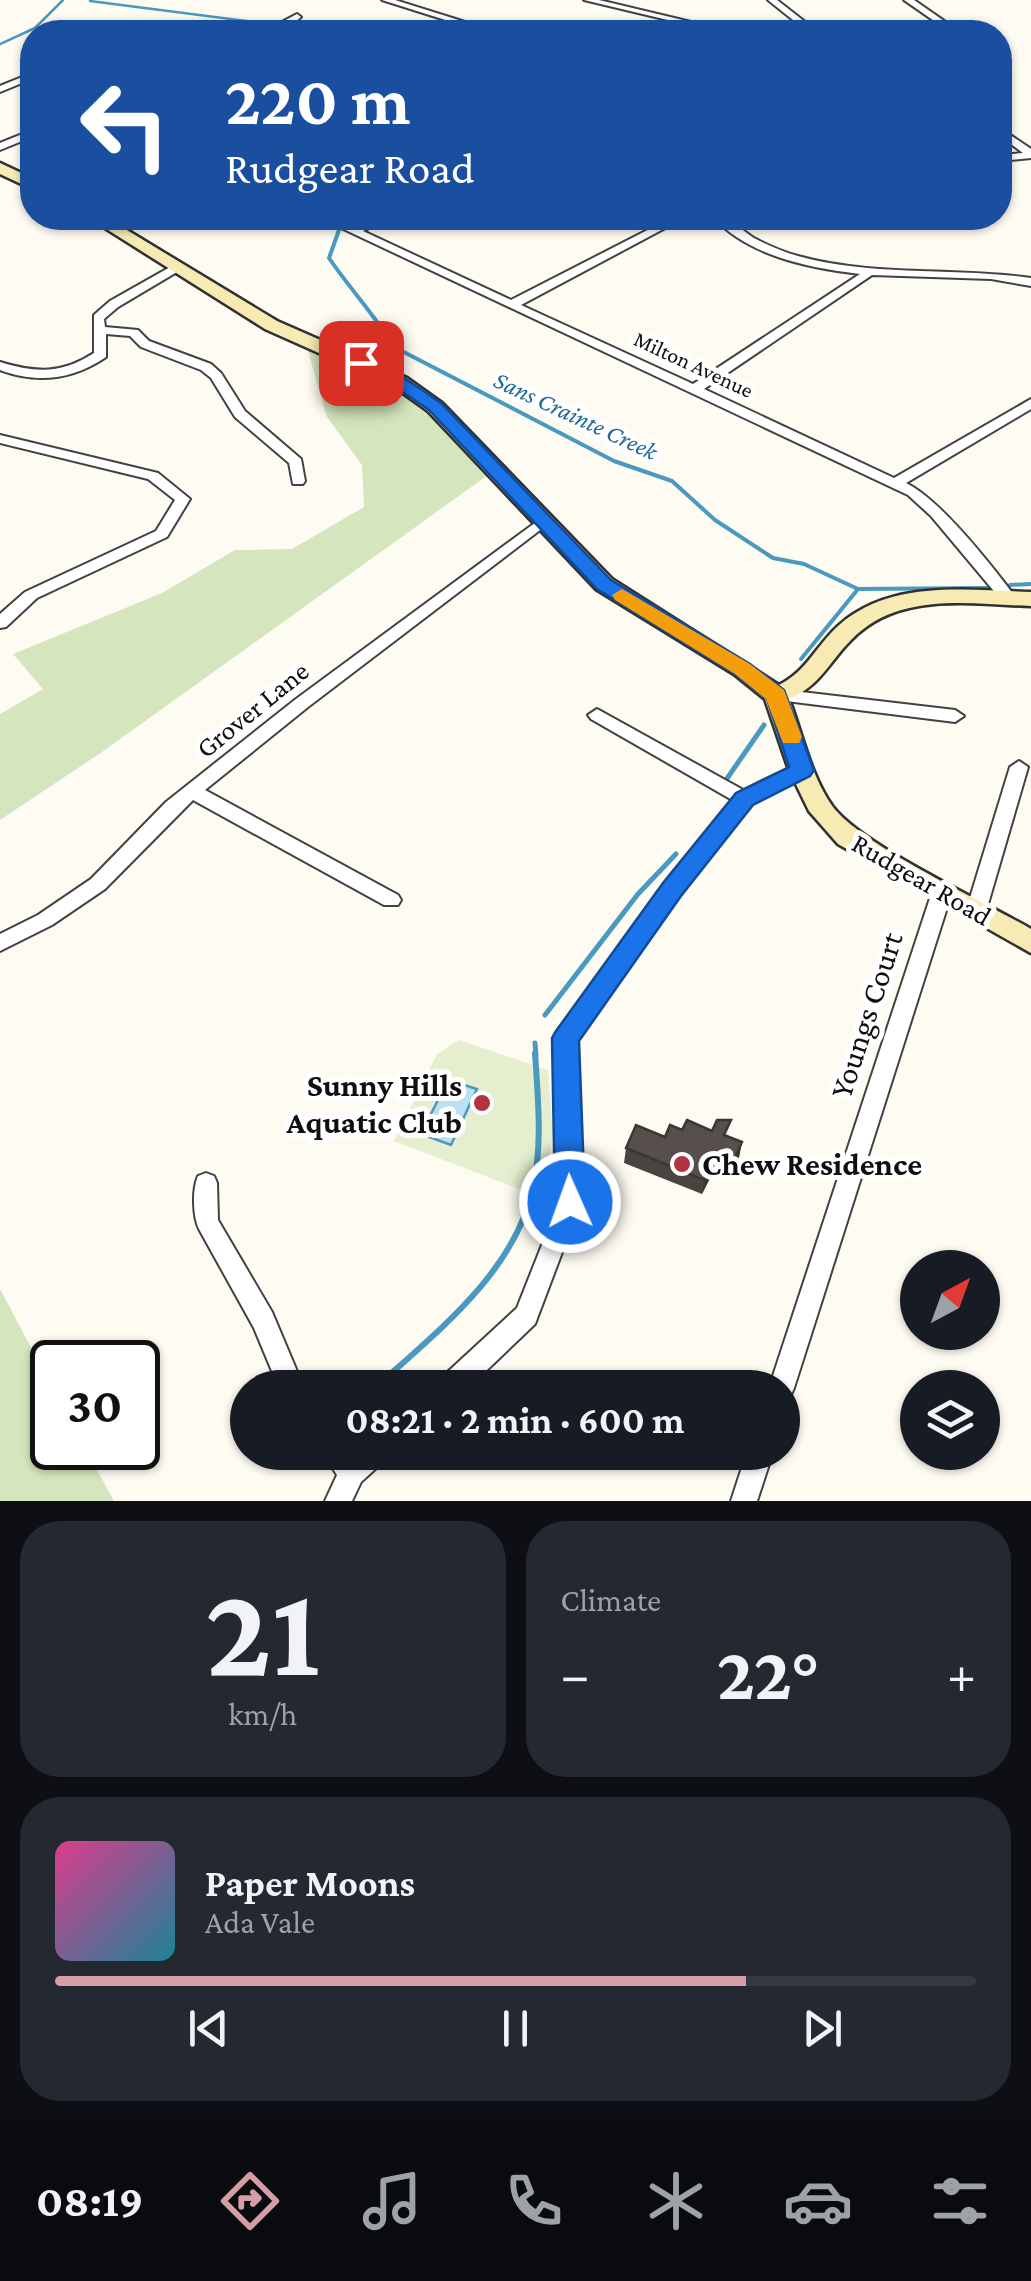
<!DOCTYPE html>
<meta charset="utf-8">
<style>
body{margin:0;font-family:"Crimson Pro",serif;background:#242831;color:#f1f3f6;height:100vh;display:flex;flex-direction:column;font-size:38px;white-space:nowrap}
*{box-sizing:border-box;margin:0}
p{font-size:32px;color:#9ea1a6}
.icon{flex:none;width:55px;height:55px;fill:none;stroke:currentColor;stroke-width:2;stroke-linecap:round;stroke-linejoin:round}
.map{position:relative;height:1501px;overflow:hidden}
.details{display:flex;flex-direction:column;gap:20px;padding:20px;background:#0d0f14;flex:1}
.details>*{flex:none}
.hud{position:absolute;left:20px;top:20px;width:992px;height:210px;border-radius:40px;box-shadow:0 2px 8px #0004;background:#1a4fa0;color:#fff;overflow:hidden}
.needle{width:65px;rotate:41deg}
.fabs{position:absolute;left:900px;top:1250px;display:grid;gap:20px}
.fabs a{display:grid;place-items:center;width:100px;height:100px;border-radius:50%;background:#171b24;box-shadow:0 2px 8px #0004;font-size:50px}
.speed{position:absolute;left:30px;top:1340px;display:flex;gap:20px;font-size:50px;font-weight:700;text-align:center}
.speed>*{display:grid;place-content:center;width:130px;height:130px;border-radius:50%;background:#171b24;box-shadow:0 2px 8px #0004;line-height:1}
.speed .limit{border:5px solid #111;border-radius:15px;background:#fff;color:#111}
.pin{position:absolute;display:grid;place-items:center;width:85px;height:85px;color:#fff;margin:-42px;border-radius:20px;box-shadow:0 5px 15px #0006}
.me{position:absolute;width:110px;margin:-55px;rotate:358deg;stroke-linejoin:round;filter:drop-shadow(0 0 8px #0008)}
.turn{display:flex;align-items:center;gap:35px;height:210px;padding:0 40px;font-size:45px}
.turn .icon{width:130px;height:130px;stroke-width:2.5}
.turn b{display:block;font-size:70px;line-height:85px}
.big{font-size:75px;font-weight:700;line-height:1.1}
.details .card{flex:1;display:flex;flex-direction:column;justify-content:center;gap:15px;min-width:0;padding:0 35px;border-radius:40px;background:#242831}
.details .dial{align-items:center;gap:0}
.dial b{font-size:130px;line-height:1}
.song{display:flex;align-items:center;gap:30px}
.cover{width:120px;height:120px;border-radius:15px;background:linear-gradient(135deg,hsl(330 70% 55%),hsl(190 70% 35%))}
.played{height:10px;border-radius:5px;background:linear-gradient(90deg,#d59da5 75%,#363941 75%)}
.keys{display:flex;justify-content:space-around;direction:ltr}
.heat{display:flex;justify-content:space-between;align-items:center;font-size:55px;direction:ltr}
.details .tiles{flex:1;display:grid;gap:20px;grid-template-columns:1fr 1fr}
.card:last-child{grid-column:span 2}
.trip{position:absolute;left:230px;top:1370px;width:570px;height:100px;border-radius:50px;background:#171b24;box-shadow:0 2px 8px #0004;font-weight:700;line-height:100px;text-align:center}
.menu{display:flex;height:160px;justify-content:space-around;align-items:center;background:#090b0e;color:#9ea1a6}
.menu .icon{width:70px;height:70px}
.menu .selected{color:#d59da5}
.menu b{font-size:45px;color:#f1f3f6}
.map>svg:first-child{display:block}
.green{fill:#d5e6be}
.pitch{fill:#e5eecf}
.water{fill:#bbe0f1;stroke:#4999c1;stroke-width:2.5}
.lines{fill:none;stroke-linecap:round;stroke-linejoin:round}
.stream-far3{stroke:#4999c1;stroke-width:2.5}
.stream-far2{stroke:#4999c1;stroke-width:4}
.stream-far1{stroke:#4999c1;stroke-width:5}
.stream{stroke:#4999c1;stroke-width:6}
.street-casing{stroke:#424242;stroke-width:4}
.secondary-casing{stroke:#313131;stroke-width:5}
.street{fill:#fff;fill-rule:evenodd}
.secondary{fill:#f7ebb3;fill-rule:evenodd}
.wall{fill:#4a4441}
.shaded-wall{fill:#3c3735}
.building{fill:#564f4c;stroke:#3c3735;stroke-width:2.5}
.route{fill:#1a73e8;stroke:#114b97;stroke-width:2.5}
.slow{fill:#f59e0b}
.poi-dot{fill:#b23342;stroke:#fff;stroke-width:4}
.labels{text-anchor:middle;stroke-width:10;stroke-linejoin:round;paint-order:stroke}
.far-street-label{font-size:22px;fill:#0f0f0f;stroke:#fff}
.far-water-label{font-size:25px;font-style:italic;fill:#236b95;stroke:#fff}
.street-label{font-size:28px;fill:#0f0f0f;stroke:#fff}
.near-street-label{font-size:32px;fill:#0f0f0f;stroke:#fff}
.near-poi-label{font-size:32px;font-weight:bold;fill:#0f0f0f;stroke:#fff;text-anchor:end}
</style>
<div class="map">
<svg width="1031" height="1501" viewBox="0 0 1031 1501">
<rect width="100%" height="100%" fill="#fefbf2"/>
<g class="green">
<polygon points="305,341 400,382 495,470 102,752 0,820 0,714 43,689 13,654 162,593 235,550 292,549 364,507 362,465 327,417"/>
<polygon points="0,1289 52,1387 52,1448 85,1448 114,1501 0,1501"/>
</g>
<polygon class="pitch" points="459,1040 548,1070 553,1135 543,1198 394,1141 437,1054"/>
<polygon class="water" points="448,1080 477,1089 451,1145 421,1134"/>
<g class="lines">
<g class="stream-far3">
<polyline points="90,1 278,25"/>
<polyline points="285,28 289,32"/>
<polyline points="0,44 35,28 63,0"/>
</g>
<g class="stream-far2">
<path d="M339,230L329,258C350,289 375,315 394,347L614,461L672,481L715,520L773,558L804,564L858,589L987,588"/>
<polyline points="1010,585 1031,584"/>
<polyline points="801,659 858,589"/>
</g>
<g class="stream-far1">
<polyline points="726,780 764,725"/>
<polyline points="545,1015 638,894 676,854"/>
<polyline points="535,1043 536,1056"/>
</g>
<path class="stream" d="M375,1388C435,1333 512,1275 532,1192C543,1147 538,1099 535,1053"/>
<g class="street-casing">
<g id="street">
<polygon points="382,0 395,0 465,22 458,24"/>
<polygon points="584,0 599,0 733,32 718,32"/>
<polygon points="768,0 777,0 818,32 808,32"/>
<polygon points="904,0 914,0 960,32 950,32"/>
<polygon points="297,14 301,17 295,22 313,32 303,32 288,25 274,32 263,32"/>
<polygon points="119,29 141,32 114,32"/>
<polygon points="1000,61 1005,64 1005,69 1000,72"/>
<polygon points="32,73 32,79 0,92 0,86"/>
<polygon points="1000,128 1031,149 1031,158 1000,161 1000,155 1023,153 1000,136"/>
<polygon points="32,130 32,137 0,150 0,143"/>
<path d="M320,218H334L354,227L377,218H390L363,231L511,300L671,218H684L521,305L693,384L860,274C809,268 749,256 714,218C731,218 740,229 754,238C767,245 783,252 798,256C873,277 954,267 1031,278V286L991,279L872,275L704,389L894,478L1031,399V409L906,483C941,500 992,566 1017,599L1009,604L1003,602L931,516L908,495Z"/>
<polygon points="831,218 846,218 863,226 853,228"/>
<path d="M172,266L182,269L118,307L104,319L105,327L138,330L149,341L211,364L221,373L245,411L301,459L305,481L303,484H293L289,463L235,417L211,378L201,370L141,347L130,336L106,334V357C72,380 38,384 0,370V362C36,373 62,374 94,353V315L110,301Z"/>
<polygon points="0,435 158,473 190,499 167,537 37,598 6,627 0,628 0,614 25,592 156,531 175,500 148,479 0,443"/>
<polygon points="543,517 548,518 548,524 308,707 205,790 398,895 401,900 398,905 384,905 193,800 105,889 52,925 0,951 0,934 38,915 91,879 166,802 296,699"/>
<polygon points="776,689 955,710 964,716 955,722 770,699 768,695 770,691"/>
<polygon points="597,709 745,791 796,766 808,766 811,770 808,774 751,804 679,895 576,1040 581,1202 538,1316 535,1324 468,1388 437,1388 440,1379 517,1308 559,1202 555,1038 558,1032 665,885 734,801 591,719 588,715"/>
<polygon points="1019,761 1028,767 986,911 983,916 969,916 966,911 1010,767"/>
<polygon points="942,885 949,887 952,892 794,1388 790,1397 782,1400 782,1388 769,1388 932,892 935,887"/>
<path d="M206,1173L214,1176L217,1183L218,1220L272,1312L304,1388H279L254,1328L199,1229C193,1216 192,1190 198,1176Z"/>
<polygon points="322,1452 388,1452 384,1461 361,1482 352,1501 325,1501 337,1475"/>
<polygon points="747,1452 773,1452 757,1501 731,1501"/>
</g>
</g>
<g class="secondary-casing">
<g id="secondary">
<polygon points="0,163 32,178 32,189 0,174"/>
<path d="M89,218H107L277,321L407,378L442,403L612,579L779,685C807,671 816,646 838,626C890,579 967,590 1031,592V606C970,604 898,591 851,640C829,662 820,686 789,699C802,733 811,777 833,807C863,846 983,901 1031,929V953L838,844L809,811L789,770L765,699L734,674L596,589L428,411L393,386L265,329Z"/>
</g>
</g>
<use href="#street" class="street"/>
<use href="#secondary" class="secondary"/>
</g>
<polygon class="wall" points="682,1130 712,1131 742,1142 739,1157 732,1173 716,1166 702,1194 624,1163 626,1148 665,1137"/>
<g class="shaded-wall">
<polygon points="742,1142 739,1157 732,1173 735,1158"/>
<polygon points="718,1151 716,1166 702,1194 704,1180"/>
</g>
<polygon class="building" points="687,1120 712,1131 717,1120 731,1120 724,1135 742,1142 735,1158 718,1151 704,1180 626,1148 636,1125 665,1137 670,1125 682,1130"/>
<polygon class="route" points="355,360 367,360 406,379 441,403 611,580 750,664 784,690 814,770 810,776 753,805 681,896 579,1041 585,1202 580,1211 570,1215 559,1211 555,1202 552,1038 556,1031 663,883 736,793 789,767 767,699 735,674 597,589 429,410 394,386 355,367"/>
<polygon class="slow" points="622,589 750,664 784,690 802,737 799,743 783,743 766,699 735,674 615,600 612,595"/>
<g class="poi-dot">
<circle cx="482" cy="1103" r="10"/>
<circle cx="682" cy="1164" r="10"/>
</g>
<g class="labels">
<g class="far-street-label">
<text transform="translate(694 364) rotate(25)" y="8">Milton Avenue</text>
</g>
<g class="far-water-label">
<text transform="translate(576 415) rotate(25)" y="9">Sans Crainte Creek</text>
</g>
<g class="street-label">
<text transform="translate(252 709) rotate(-39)" y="10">Grover Lane</text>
<text transform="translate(922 879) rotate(30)" y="10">Rudgear Road</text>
</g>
<g class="near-street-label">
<text transform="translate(866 1015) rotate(-72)" y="11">Youngs Court</text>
</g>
<g class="near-poi-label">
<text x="462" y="1096">Sunny Hills<tspan x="462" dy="37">Aquatic Club</tspan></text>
<text x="702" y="1175" text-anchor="start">Chew Residence</text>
</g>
</g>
</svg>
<div class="fabs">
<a><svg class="needle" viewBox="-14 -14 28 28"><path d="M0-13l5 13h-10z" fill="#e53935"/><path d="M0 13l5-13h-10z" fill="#9ea1a6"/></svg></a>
<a><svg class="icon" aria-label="layers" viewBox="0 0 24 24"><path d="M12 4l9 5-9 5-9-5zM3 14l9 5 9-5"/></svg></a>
</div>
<div class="speed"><div class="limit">30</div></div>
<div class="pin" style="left:361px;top:363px;background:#d93025"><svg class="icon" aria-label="arrive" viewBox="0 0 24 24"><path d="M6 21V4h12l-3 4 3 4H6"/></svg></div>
<svg class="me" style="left:570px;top:1202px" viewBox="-20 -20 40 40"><circle r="17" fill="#1a73e8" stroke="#fff" stroke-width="3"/><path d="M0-11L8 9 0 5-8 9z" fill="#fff"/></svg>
<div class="trip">08:21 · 2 min · 600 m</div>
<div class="hud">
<div class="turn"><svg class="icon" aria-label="left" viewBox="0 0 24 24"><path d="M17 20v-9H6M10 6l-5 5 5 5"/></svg><div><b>220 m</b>Rudgear Road</div></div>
</div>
</div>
<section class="details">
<div class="tiles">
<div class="card dial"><b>21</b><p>km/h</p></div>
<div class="card"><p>Climate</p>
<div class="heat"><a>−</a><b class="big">22°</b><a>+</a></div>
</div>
<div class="card">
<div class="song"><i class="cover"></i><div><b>Paper Moons</b><p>Ada Vale</p></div></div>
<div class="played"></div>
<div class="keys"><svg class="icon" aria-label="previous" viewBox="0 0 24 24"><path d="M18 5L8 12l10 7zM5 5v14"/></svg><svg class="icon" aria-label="pause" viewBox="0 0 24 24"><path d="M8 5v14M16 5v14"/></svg><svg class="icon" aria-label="next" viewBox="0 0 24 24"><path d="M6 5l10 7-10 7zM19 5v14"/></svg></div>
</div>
</div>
</section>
<nav class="menu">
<b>08:19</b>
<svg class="icon selected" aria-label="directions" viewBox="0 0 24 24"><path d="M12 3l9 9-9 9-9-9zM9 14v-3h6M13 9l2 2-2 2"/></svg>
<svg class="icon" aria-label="music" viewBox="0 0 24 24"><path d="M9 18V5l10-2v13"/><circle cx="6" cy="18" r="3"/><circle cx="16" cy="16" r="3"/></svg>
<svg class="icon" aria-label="phone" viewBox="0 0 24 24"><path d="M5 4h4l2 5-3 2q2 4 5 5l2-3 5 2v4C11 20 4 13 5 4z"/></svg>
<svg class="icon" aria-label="climate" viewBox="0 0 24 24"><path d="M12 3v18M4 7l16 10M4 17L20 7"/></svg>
<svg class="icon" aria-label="car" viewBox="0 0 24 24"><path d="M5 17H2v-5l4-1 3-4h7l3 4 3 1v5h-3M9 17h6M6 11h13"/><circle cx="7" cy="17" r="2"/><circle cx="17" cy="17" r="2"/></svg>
<svg class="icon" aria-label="filters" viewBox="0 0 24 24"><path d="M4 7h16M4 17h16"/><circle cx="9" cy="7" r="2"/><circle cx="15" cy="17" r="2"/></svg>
</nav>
